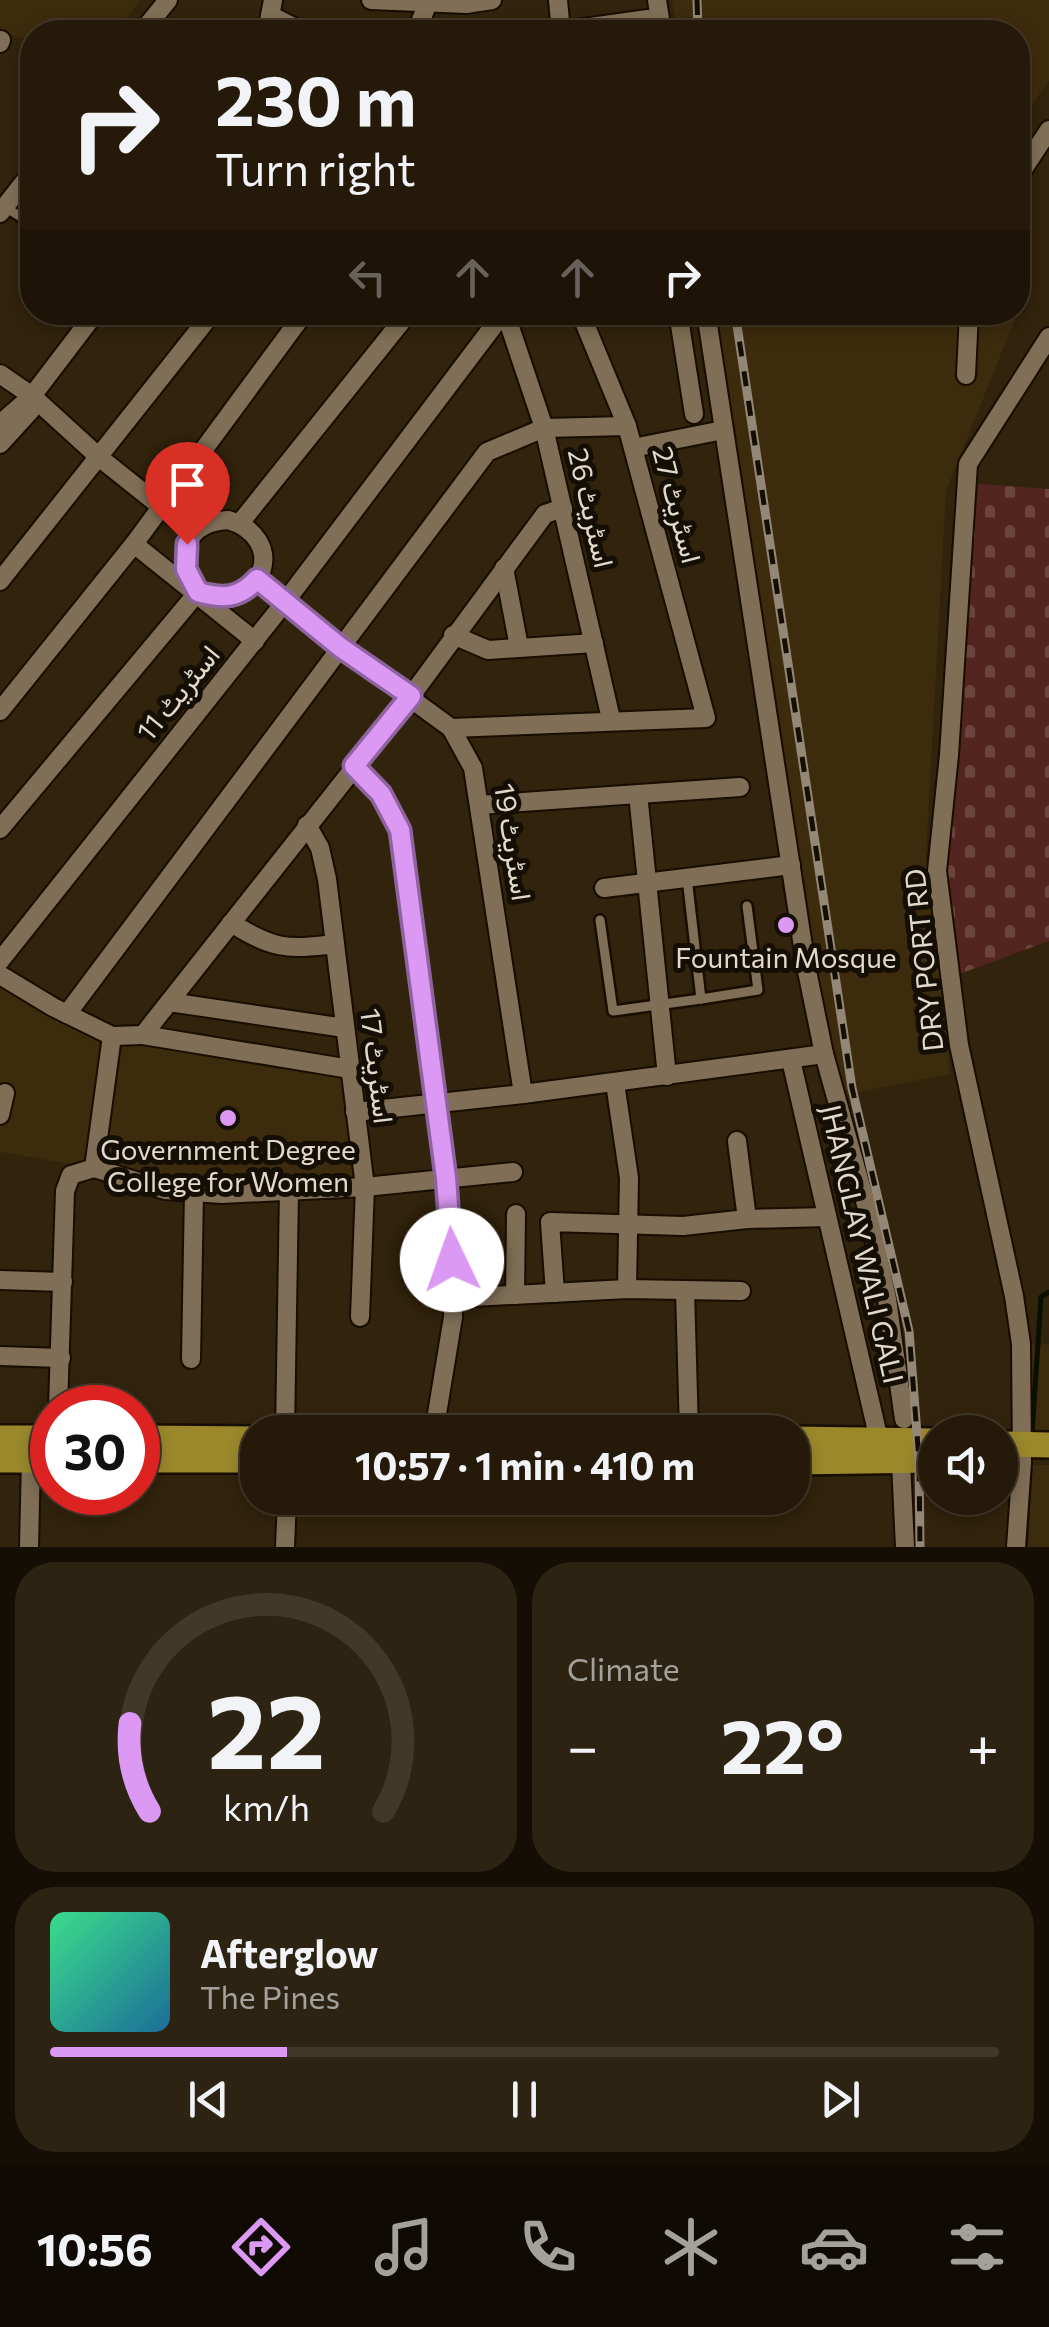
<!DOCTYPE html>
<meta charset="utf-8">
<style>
body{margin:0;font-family:Commissioner,Vazirmatn,sans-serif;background:#2d2312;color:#f1f3f6;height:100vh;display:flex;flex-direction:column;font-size:38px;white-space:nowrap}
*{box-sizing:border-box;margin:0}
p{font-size:32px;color:#a3a19c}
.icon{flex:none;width:55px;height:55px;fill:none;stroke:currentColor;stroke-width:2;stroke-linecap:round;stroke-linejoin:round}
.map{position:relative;height:1547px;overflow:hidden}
.sheet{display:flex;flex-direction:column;gap:15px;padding:15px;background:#140e05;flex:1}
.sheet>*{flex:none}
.banner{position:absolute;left:20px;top:20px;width:1010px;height:305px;border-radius:40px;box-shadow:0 5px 15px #0003,0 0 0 2px #42382a;background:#251a09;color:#f1f3f6;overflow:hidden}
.controls{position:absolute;left:918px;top:1415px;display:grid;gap:20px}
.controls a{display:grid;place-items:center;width:100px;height:100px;border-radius:50%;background:#251a09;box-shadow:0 5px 15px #0003,0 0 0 2px #42382a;font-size:50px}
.speed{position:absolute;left:30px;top:1385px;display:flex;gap:20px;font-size:50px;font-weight:700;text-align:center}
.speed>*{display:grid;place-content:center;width:130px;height:130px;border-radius:50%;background:#251a09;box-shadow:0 5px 15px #0003,0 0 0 2px #42382a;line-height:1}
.speed .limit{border:15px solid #d22;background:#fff;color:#111}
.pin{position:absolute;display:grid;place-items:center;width:85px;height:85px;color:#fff;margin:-102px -42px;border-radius:50% 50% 50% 0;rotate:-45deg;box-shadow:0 0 10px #0007}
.pin .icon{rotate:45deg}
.me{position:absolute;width:110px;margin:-55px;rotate:357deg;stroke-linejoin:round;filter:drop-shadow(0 0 8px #0008)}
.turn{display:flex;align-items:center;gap:35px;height:210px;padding:0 30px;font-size:45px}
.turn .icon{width:130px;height:130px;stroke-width:2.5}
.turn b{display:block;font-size:70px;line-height:85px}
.lanes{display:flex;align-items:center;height:95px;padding:0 30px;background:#0003;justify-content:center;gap:50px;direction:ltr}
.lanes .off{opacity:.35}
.big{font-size:75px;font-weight:700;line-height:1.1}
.sheet .widget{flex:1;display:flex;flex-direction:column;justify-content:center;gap:15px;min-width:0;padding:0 35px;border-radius:40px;background:#2d2312}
.sheet .dial{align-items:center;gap:0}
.dial svg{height:260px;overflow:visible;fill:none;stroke:#42382a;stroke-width:7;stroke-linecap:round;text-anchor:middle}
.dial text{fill:#f1f3f6;stroke:none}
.song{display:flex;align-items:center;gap:30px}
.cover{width:120px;height:120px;border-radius:15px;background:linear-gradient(135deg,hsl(150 70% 55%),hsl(200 70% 35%))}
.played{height:10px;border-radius:5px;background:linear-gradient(90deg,#dc99f4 25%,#42382a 25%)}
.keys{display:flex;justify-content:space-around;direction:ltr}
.heat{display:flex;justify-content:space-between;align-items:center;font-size:55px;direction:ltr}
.sheet .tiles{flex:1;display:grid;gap:15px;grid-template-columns:1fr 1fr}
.widget:last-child{grid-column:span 2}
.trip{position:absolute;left:240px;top:1415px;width:570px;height:100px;border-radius:40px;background:#251a09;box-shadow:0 5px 15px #0003,0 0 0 2px #42382a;font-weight:700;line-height:100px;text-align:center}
.tab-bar{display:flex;height:160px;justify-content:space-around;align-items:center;background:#0f0a04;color:#a3a19c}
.tab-bar .icon{width:70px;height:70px}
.tab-bar .selected{color:#dc99f4}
.tab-bar b{font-size:45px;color:#f1f3f6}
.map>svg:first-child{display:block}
.built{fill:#3d2b0d}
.cemetery{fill:url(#cemetery-stones)}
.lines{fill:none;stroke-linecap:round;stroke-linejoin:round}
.stream{stroke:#091000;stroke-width:5}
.lane-casing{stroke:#190c00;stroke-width:14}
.street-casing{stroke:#190c00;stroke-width:22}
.primary-casing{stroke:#190c00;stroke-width:30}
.lane{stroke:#806f56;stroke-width:9}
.street{stroke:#806f56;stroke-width:18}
.primary{stroke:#9a882b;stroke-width:25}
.rail-casing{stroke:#938876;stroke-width:9}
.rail{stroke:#140e05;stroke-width:5;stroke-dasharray:15;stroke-linecap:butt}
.route-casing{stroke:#8f639f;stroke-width:25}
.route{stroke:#dc99f4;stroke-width:18}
.poi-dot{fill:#dc99f4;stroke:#140e05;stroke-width:4}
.labels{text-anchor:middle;stroke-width:10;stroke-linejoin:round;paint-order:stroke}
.street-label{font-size:28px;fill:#e2d9cb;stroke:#140e05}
.poi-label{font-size:28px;fill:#e2d9cb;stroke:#140e05}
</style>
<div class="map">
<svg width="1049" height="1547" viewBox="0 0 1049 1547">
<defs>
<pattern id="cemetery-stones" width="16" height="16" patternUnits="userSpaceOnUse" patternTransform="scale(2.5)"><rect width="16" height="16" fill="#53251f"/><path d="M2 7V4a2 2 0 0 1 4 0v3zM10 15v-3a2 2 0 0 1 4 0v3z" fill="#6b443e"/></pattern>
</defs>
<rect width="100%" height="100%" fill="#31230c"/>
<g class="built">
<polygon points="0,0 140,0 116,32 32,32 32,41 0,31"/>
<polygon points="672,0 1049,0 1049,80 1018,125 1018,32 677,32"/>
<polygon points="716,313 1013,313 1015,319 946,491 926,855 950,1074 839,1096 760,621"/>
<polygon points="0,974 112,1036 350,1069 365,1187 194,1192 94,1168 0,1152"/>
<polygon points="1049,1344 1049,1444 1022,1444 1025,1345"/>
<polygon points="1030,1465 1049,1465 1049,1547 1025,1547"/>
</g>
<polygon class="cemetery" points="966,483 1049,489 1049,941 951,977 937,871"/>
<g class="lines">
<g class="stream">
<polyline points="1032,1434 1041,1297 1049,1292"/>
<polyline points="1025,1547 1031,1450"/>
</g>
<g class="lane-casing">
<g id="lane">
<polyline points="5,207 32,224"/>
<polyline points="687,878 701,999 758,990 747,906"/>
<polyline points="600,920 613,1011 701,999"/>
</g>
</g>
<g class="street-casing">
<g id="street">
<polyline points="371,0 466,4 492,0"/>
<polyline points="558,0 561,32"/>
<polyline points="657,0 662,32"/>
<polyline points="270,15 303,32"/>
<polyline points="562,31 648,19"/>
<polyline points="142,32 168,0"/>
<polyline points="267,32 273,0"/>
<polyline points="416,32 428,3"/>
<polyline points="0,43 1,40"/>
<polyline points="1018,177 1049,130"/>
<polyline points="0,213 32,172"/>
<polyline points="505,312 544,428 611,719"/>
<polyline points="678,312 694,414"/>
<polyline points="0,374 32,396 100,458 194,533"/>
<polyline points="966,375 969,312"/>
<polyline points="0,424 32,396 96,312"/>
<polyline points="0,444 31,410"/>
<polyline points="633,448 718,431"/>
<path d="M228,520C286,536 270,612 198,592C178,558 181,523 228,520Z"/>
<polyline points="240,523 409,312"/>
<polyline points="134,544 255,641"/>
<polyline points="504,568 519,647"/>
<polyline points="257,579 340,647 451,728 473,768 523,1094"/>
<polyline points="0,581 213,312"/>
<polyline points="453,635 488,650 594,643"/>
<polyline points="0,711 134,544 305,312"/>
<polyline points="451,728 706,718 627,426 580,312"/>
<polyline points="354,766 381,793 400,830 445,1178 451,1221 453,1317 434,1432"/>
<polyline points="638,794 667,1076"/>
<polyline points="479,805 740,787"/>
<polyline points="307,825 320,848 327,879 365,1187 360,1317"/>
<polyline points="0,829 198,592"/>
<polyline points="604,888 791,865"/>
<path d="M231,923C274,949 285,950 335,944"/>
<polyline points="0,961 285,602 504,312"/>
<polyline points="0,975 53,1007 112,1036 143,1035 411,696 545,514 563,508"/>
<polyline points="169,1002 345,1028"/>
<polyline points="67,1014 487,452 544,428 627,426"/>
<polyline points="143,1035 350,1069"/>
<polyline points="824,1054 870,1219 887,1299 904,1419"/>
<polyline points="791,1060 879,1440"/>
<polyline points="615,1083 629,1178 627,1289"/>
<polyline points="355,1112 523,1094 824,1054 806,966 706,312"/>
<polyline points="0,1115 5,1093"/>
<polyline points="737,1141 747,1219"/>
<polyline points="94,1168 165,1190 222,1194 365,1187 513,1172"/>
<polyline points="0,1280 63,1282"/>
<polyline points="685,1290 689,1432"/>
<polyline points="555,1293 550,1222 683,1226 747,1219 827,1217"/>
<polyline points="515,1295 516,1214"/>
<polyline points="453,1298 627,1289 741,1291"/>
<polyline points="0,1356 61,1358"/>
<polyline points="191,1359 194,1192"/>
<polyline points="58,1408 65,1191 71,1175 94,1168 112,1036"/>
<polyline points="285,1432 289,1191"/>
<polyline points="901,1462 905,1547"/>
<polyline points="29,1547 31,1460"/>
<polyline points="285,1547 287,1498"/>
<polyline points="1016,1547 1022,1462 1021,1344 1014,1296 959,1045 937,871 949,755 968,464 1049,337"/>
</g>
</g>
<g class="primary-casing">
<g id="primary">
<polyline points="0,1438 52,1438"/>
<polyline points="138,1438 258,1439"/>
<polyline points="792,1439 935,1441"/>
<polyline points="1000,1444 1049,1445"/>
<polyline points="0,1460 52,1460"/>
<polyline points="138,1460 258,1460"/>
<polyline points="792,1462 935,1460"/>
</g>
</g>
<use href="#lane" class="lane"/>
<use href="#street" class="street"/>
<use href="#primary" class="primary"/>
<g class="rail-casing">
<g id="rail">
<polyline points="697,0 698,32"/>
<polyline points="735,312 852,1088 909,1331 919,1460 920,1547"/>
</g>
</g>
<use href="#rail" class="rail"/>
</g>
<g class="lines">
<g class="route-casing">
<path id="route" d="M187,544L186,569L198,592C223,599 239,599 257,579L340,647L411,696L354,766L381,794L400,830L446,1178L452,1260"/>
</g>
<use href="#route" class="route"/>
</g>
<g class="poi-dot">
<circle cx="786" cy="925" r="10"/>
<circle cx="228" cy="1118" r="10"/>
</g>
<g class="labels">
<g class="street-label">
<text transform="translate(677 505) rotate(75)" y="10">اسٹریٹ 27</text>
<text transform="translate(591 508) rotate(77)" y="10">اسٹریٹ 26</text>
<text transform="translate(178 693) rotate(-51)" y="10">اسٹریٹ 11</text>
<text transform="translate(513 842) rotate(81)" y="10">اسٹریٹ 19</text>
<text transform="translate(924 960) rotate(-96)" y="10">DRY PORT RD</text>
<text transform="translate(377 1066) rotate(83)" y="10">اسٹریٹ 17</text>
<text transform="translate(862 1244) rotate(77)" y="10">JHANGLAY WALI GALI</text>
</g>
<g class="poi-label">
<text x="786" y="968">Fountain Mosque</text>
<text x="228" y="1160">Government Degree<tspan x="228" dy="32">College for Women</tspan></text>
</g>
</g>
</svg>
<div class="controls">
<a><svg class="icon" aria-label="sound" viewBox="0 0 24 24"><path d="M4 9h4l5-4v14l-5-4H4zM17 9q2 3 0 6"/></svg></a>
</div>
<div class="speed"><div class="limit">30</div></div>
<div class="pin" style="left:187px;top:544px;background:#d93025"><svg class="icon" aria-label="arrive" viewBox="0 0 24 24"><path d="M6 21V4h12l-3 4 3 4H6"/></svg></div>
<svg class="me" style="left:452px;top:1260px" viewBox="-20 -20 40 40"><circle r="19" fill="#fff"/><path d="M0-13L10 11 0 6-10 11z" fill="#dc99f4"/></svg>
<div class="trip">10:57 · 1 min · 410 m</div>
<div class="banner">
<div class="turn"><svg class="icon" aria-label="right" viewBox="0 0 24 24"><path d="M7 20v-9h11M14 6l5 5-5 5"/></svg><div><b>230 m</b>Turn right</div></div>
<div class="lanes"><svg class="icon off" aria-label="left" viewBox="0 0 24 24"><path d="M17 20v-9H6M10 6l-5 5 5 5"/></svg><svg class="icon off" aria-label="ahead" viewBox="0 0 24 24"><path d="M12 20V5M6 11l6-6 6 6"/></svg><svg class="icon off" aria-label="ahead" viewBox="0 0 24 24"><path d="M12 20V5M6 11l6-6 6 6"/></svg><svg class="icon" aria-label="right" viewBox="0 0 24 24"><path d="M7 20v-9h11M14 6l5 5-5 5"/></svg></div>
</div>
</div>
<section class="sheet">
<div class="tiles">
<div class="widget dial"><svg viewBox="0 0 100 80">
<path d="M14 69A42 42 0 1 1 86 69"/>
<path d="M14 69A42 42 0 0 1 8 42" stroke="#dc99f4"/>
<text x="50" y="56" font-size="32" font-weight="700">22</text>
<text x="50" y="72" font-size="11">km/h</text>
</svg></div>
<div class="widget"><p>Climate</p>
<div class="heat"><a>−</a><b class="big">22°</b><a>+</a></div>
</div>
<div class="widget">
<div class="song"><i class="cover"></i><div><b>Afterglow</b><p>The Pines</p></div></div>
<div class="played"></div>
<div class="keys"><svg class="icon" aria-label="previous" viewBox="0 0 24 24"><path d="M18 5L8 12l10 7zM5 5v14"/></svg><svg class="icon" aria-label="pause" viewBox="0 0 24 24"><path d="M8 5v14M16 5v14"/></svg><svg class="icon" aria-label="next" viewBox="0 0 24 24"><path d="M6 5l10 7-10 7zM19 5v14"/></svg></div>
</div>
</div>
</section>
<nav class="tab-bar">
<b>10:56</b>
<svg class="icon selected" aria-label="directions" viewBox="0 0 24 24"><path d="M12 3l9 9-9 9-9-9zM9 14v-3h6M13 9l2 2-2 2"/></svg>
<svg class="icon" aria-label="music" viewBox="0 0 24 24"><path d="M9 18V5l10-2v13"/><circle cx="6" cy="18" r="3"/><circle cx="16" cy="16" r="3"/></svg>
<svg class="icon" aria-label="phone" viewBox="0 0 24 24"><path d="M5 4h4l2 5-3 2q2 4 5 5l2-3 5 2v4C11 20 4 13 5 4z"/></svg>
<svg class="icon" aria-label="climate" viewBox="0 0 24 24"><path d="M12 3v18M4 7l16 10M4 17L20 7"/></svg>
<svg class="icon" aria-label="car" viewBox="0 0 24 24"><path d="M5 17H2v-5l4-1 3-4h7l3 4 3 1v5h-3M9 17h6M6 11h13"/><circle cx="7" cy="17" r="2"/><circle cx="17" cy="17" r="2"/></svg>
<svg class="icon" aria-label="filters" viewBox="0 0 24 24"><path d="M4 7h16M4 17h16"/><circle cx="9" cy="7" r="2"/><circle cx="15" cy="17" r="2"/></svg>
</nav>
